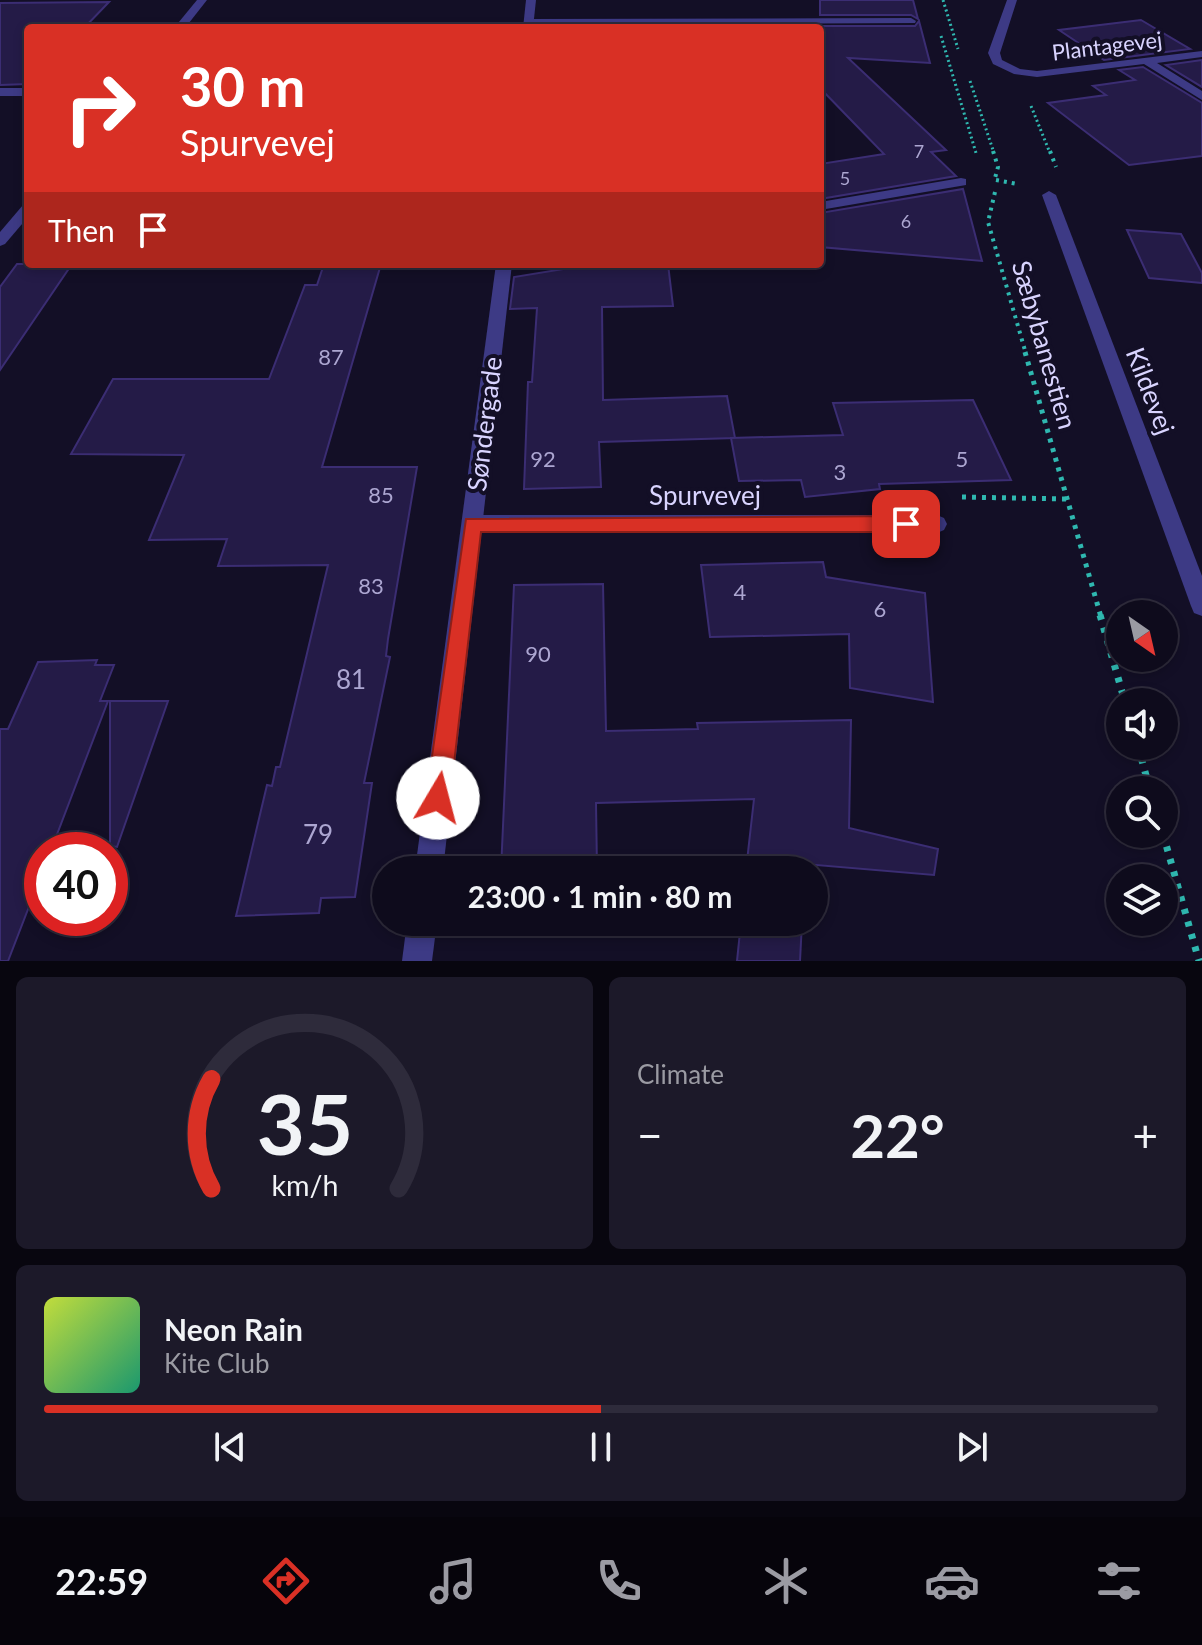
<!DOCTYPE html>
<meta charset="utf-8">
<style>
body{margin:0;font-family:Lato,sans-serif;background:#1c1929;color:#f1f3f6;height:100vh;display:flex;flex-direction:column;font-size:30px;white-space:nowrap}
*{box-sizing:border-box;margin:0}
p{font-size:26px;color:#9b9ba3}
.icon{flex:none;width:44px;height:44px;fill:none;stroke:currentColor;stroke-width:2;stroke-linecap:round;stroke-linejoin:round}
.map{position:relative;height:961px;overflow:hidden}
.details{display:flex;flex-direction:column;gap:16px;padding:16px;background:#08060f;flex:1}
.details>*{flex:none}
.guide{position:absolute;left:24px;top:24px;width:800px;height:244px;border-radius:8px;box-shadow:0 4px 12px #0003,0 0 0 2px #2e2b3b;background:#d93025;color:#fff;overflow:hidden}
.needle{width:52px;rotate:146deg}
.fabs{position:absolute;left:1106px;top:600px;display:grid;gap:16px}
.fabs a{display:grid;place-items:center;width:72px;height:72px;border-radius:50%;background:#0e0b1c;box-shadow:0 4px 12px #0003,0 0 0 2px #2e2b3b;font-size:40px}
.speed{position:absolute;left:24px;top:832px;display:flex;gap:16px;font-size:40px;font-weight:700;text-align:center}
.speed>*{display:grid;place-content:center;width:104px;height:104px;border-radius:50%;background:#0e0b1c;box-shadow:0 4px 12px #0003,0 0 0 2px #2e2b3b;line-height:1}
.speed .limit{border:12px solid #d22;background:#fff;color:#111}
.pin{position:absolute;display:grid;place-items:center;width:68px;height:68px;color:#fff;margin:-34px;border-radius:16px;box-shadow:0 4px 12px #0006}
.me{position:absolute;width:88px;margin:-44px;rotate:8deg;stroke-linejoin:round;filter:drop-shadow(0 0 6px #0008)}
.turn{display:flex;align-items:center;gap:28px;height:168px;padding:0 24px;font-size:36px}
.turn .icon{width:104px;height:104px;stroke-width:2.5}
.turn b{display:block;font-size:56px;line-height:68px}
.then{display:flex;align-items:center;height:76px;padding:0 24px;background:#0003;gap:16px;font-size:30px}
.big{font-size:60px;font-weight:700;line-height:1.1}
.details .widget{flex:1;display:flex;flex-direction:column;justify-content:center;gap:12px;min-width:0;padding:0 28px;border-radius:12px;background:#1c1929}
.details .dial{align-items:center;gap:0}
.dial svg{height:208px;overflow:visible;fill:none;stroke:#2e2b3b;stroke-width:7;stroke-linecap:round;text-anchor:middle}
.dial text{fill:#f1f3f6;stroke:none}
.song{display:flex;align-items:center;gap:24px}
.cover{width:96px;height:96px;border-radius:12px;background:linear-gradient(135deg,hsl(70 70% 55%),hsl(160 70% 35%))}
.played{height:8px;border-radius:4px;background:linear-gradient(90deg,#d93025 50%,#2e2b3b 50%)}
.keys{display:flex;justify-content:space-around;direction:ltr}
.heat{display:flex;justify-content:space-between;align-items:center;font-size:44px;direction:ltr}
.details .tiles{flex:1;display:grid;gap:16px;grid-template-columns:1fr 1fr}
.widget:last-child{grid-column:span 2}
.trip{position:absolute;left:372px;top:856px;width:456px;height:80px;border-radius:40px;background:#0e0b1c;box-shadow:0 4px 12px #0003,0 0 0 2px #2e2b3b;font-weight:700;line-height:80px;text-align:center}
.dock{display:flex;height:128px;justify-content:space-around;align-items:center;background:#06040b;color:#9b9ba3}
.dock .icon{width:56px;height:56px}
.dock .selected{color:#d93025}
.dock b{font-size:36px;color:#f1f3f6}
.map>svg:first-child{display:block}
.building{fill:#241b47;stroke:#3b2d73;stroke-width:2}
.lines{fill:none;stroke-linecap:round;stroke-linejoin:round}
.path-far3{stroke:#2fb8b0;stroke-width:3;stroke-dasharray:2 3;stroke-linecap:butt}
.path-far2{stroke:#2fb8b0;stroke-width:4;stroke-dasharray:3 5;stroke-linecap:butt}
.path-far1{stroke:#2fb8b0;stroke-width:5;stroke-dasharray:4 6;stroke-linecap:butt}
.path{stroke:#2fb8b0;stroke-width:7;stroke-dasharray:5 8;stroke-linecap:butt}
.minor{fill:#3d3a85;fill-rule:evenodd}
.tertiary{fill:#3d3a85;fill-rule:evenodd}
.route{fill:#d93025;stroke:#8d1f18;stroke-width:2}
.labels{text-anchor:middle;stroke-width:8;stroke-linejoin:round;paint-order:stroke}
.far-number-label{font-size:18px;fill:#aca6d1}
.far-street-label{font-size:22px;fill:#d9d4ff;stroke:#130f26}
.number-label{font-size:22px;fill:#aca6d1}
.street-label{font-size:26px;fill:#d9d4ff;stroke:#130f26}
.near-number-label{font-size:26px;fill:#aca6d1}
</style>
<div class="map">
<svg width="1202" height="961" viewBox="0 0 1202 961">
<rect width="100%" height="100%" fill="#130f26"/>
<g class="building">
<polygon points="820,0 913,0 918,19 911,15 820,15"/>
<polygon points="109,2 84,28 28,28 28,84 0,85 0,3"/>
<polygon points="1141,20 1190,49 1104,60 1059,30"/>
<polygon points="919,21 930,63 848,58 946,150 931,152 956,176 820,199 820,164 884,154 820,88 820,26 915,26"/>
<polygon points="1202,60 1202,87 1166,65"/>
<polygon points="1143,67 1202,103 1202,156 1129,165 1048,103 1106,95 1093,86 1135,80 1119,70"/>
<polygon points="963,189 982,261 820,247 820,213"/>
<polygon points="1127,230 1181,234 1202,273 1202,283 1149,278"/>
<polygon points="17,264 72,264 0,370 0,287"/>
<polygon points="324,264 381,264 322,467 417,467 388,639 386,656 390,657 364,783 372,783 355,897 321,898 319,913 236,916 267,785 272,786 276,767 280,767 328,565 218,566 227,539 149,540 184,455 71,454 113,379 269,379 305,285 317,285"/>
<polygon points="594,264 668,264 673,306 602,307 603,400 727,396 735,438 599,442 601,487 524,489 528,382 532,382 537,308 510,309 514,277"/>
<polygon points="973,400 1011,480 879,484 880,489 805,497 801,480 739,481 731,438 843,435 833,403"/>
<polygon points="823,562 826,577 925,593 933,702 850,688 849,634 710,637 701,565"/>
<polygon points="603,584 606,731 698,729 697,723 851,720 849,828 938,849 934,875 805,864 805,870 746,870 754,799 596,803 597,870 501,870 514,585"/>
<polygon points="97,660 95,665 114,665 100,701 108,701 51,850 42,850 42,873 8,961 0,961 0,729 8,729 38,662"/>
<polygon points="110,701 168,701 117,847 110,846"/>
<polygon points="741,922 802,922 800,961 737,961"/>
</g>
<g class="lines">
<g class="path-far3">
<polyline points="943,0 958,49"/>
<polyline points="941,36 976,153"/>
<polyline points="970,81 994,153"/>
<polyline points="1031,106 1050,153"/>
</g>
<g class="path-far2">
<polyline points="993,151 998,167 995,178"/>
<polyline points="1050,151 1056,167"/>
<polyline points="996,180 1017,184"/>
<polyline points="995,192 988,222 1026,354"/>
</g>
<g class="path-far1">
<polyline points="1025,352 1101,617"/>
<polyline points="962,497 1067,499"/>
</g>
<g class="path">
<polyline points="1100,615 1125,702"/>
<polyline points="1138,746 1150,790"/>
<polyline points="1163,834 1199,961"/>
</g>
<g class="minor">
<polygon points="197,0 207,0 185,28 174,28"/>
<polygon points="1007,0 1017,0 1000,53 1002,60 1020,69 1037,71 1202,51 1202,57 1157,63 1202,91 1202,100 1144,64 1037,77 1014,74 993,64 988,53"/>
<polygon points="911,18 916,21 915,23 529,25 524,22 529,19"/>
<rect x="0" y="88" width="28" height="8"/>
<polygon points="961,178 966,179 966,185 820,210 820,202"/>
<polygon points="1049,191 1056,195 1202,576 1202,616 1194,613 1191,606 1042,195"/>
<polygon points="28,204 28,217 5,244 0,246 0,232 23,205"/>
<polygon points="473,515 937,515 944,518 947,524 944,530 937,533 473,533 466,530 463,524 466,518"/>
</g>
<g class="tertiary">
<polygon points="526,0 536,0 533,28 523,28"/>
<polygon points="496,264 512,264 443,870 415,870"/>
<polygon points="407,922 437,922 432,961 402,961"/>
</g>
</g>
<polygon class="route" points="906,516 912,518 915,524 912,529 906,532 481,532 450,798 447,806 438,810 429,806 426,798 466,519"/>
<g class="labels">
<g class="far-number-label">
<text x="919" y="158">7</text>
<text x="845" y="185">5</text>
<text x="906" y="228">6</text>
</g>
<g class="far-street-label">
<text transform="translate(1107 46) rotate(-7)" y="8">Plantagevej</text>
</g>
<g class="number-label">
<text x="331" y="365">87</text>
<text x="543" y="467">92</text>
<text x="962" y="467">5</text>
<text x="840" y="480">3</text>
<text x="381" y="503">85</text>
<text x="371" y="594">83</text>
<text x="740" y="600">4</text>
<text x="880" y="617">6</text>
<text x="538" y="662">90</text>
</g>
<g class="street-label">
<text transform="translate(1044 345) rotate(74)" y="9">Sæbybanestien</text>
<text transform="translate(1150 391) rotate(69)" y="9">Kildevej</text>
<text transform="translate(485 424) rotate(-83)" y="9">Søndergade</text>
<text x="705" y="505">Spurvevej</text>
</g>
<g class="near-number-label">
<text x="351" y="689">81</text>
<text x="318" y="844">79</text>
</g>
</g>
</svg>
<div class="fabs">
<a><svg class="needle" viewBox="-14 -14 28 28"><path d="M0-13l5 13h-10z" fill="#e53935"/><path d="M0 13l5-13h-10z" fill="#9b9ba3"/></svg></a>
<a><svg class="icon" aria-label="sound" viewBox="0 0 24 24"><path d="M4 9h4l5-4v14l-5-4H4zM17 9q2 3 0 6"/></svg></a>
<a><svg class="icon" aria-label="search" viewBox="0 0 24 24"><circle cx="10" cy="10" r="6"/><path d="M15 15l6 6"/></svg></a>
<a><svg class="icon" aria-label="layers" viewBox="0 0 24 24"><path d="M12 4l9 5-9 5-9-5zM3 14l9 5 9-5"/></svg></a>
</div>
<div class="speed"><div class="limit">40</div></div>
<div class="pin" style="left:906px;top:524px;background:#d93025"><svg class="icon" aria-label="arrive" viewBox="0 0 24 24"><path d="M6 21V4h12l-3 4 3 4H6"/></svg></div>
<svg class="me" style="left:438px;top:798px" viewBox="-20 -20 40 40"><circle r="19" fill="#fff"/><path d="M0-13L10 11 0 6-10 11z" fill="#d93025"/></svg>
<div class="trip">23:00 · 1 min · 80 m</div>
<div class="guide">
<div class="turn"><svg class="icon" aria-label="right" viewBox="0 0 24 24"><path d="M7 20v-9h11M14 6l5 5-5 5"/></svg><div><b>30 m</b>Spurvevej</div></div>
<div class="then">Then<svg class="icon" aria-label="arrive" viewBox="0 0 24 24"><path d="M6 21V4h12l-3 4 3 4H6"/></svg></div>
</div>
</div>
<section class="details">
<div class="tiles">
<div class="widget dial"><svg viewBox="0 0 100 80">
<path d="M14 69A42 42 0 1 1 86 69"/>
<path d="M14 69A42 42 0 0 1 14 27" stroke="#d93025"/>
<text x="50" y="56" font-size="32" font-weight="700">35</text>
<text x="50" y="72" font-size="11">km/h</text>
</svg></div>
<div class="widget"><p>Climate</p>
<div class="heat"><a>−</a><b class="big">22°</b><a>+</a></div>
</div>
<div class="widget">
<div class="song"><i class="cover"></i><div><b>Neon Rain</b><p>Kite Club</p></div></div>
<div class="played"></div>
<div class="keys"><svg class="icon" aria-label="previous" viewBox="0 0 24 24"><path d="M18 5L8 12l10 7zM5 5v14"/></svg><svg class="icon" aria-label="pause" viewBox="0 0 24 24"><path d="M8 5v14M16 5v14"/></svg><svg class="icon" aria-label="next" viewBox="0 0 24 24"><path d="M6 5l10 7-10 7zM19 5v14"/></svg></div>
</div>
</div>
</section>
<nav class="dock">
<b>22:59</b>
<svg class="icon selected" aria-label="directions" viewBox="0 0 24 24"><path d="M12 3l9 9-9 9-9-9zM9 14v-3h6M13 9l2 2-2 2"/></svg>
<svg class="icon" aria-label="music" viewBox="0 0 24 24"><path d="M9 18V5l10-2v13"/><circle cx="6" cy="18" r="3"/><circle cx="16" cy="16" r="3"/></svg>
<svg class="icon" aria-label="phone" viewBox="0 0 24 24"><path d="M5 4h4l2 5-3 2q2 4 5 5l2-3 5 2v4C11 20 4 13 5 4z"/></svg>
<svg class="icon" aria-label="climate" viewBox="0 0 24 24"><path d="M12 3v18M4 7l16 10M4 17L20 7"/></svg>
<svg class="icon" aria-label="car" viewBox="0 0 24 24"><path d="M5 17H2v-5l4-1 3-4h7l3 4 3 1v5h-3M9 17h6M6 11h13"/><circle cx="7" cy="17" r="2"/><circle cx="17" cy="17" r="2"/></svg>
<svg class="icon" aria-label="filters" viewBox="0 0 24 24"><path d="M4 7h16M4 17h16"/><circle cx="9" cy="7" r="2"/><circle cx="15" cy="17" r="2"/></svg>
</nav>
